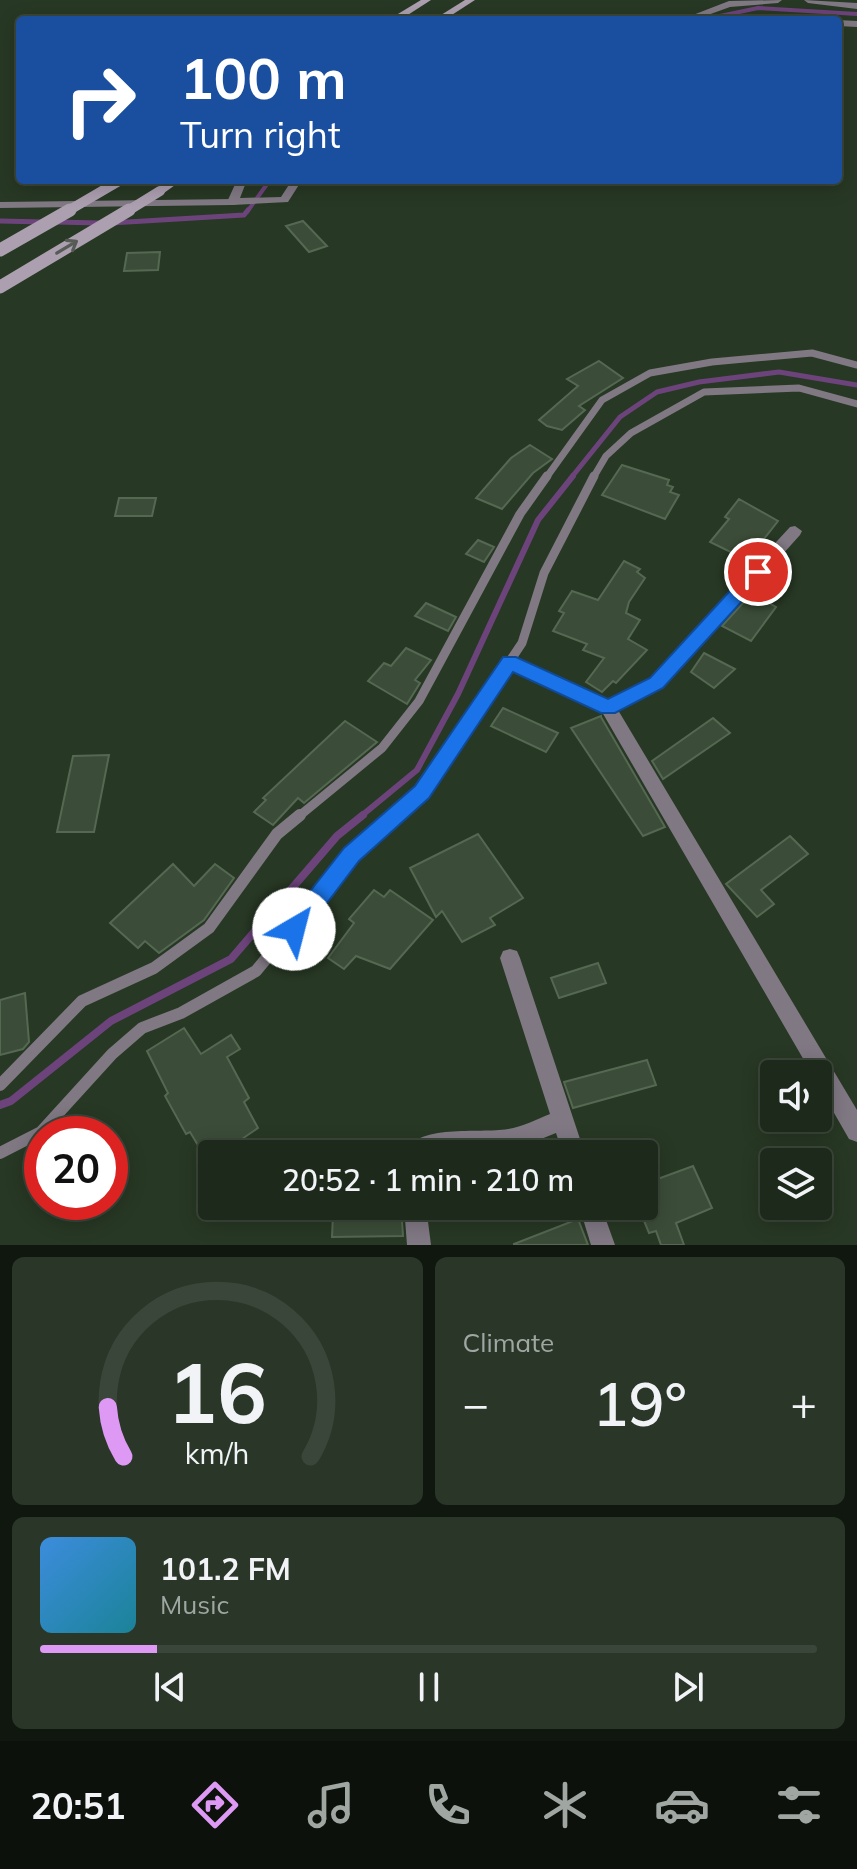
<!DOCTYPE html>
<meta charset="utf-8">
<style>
body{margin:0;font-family:Mulish,sans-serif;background:#2a3628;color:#f1f3f6;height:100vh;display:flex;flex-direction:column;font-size:30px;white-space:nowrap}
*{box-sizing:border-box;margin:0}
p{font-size:26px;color:#a0a7a3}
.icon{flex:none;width:44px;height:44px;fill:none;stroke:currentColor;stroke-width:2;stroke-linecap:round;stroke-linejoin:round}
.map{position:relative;height:1245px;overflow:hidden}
.drawer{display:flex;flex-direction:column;gap:12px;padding:12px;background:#10170f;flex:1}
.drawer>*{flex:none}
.hud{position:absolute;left:16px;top:16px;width:826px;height:168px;border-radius:8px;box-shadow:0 4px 20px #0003,0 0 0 2px #3b463a;background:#1a4fa0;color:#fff;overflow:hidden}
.buttons{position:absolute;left:760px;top:1060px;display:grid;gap:16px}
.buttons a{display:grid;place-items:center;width:72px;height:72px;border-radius:8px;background:#1d2a1b;box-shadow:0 4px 20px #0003,0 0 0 2px #3b463a;font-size:40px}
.speed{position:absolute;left:24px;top:1116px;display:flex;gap:16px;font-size:40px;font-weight:700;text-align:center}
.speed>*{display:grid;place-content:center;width:104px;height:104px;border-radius:50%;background:#1d2a1b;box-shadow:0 4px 20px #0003,0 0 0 2px #3b463a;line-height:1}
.speed .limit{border:12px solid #d22;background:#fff;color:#111}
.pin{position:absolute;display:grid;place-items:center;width:68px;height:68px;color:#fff;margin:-34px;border:4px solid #fff;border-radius:50%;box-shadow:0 2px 8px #0007}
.me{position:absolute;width:88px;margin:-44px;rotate:37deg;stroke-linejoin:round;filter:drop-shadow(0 0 6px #0008)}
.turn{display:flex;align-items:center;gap:28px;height:168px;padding:0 32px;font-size:36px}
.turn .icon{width:104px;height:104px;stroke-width:2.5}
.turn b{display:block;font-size:56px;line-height:68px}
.big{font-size:60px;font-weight:600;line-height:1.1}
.drawer .widget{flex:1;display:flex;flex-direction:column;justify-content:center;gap:12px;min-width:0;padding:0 28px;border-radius:12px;background:#2a3628}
.drawer .dial{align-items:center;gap:0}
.dial svg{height:208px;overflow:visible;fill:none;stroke:#3b463a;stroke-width:7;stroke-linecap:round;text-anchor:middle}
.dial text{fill:#f1f3f6;stroke:none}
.song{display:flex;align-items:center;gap:24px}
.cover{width:96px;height:96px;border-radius:12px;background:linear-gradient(135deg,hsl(210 70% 55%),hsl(190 70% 35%))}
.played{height:8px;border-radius:4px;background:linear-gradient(90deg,#dd99f4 15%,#3b463a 15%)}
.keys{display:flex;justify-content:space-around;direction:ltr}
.heat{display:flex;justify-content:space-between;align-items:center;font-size:44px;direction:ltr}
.drawer .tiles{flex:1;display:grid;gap:12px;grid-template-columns:1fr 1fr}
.widget:last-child{grid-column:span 2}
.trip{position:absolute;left:198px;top:1140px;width:460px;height:80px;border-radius:8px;background:#1d2a1b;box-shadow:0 4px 20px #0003,0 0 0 2px #3b463a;font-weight:600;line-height:80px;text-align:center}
.menu{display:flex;height:128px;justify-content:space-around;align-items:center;background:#0c110b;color:#a0a7a3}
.menu .icon{width:56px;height:56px}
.menu .current{color:#dd99f4}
.menu b{font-size:36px;color:#f1f3f6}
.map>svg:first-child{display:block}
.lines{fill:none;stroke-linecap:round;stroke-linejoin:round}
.stream-far3{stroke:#6d437b;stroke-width:4}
.stream-far2{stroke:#6d437b;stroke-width:5}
.stream-far1{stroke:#6d437b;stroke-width:6}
.stream{stroke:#6d437b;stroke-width:8}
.building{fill:#3b4d38;stroke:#556852;stroke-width:2}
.lane-far3{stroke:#807883;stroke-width:6}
.lane-far2{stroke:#807883;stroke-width:7}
.lane-far1{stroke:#807883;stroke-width:9}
.lane{stroke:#807883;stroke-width:12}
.street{fill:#807883;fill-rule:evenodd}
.secondary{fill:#ac9fb0;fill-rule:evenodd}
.secondary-bridge-far1{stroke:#ac9fb0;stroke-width:10}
.secondary-bridge{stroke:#ac9fb0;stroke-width:13}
.oneway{stroke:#565b56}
.route{fill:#1a73e8;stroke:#114b97;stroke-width:2}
</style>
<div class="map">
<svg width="857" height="1245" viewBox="0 0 857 1245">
<rect width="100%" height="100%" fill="#273824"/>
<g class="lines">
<g class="stream-far3">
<polyline points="701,20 758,8 857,14"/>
<polyline points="247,212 270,180"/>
</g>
<g class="stream-far2">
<polyline points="0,221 44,222"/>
<polyline points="55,222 100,223"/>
<polyline points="111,223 244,215 248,210"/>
<polyline points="571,478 620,417 657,392 699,382 779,372 857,385"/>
</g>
<polyline class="stream-far1" points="360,817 417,770 458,694 538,520 573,476"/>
<polyline class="stream" points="0,1105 11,1101 111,1021 231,959 337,836 363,815"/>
</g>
<g class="building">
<polygon points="303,221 327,246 309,252 286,226"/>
<polygon points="160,252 158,270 124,271 127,253"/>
<polygon points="599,361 623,378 579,406 585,410 562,430 547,426 539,420 578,386 567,379"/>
<polygon points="530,445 552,459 533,473 502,509 476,498 511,458"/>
<polygon points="622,465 669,480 667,485 673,487 670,492 679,495 665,519 602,495"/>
<polygon points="119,498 156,498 152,516 115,516"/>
<polygon points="739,499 778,521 764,539 769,542 753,563 710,542 729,519 725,517"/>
<polygon points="478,540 494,547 484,562 466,554"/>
<polygon points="624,561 640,569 637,572 645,578 629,602 626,613 640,620 628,639 647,650 616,683 613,681 602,692 586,682 604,658 583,650 587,644 553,631 564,613 559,611 572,591 598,600"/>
<polygon points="752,593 776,607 751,641 722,626"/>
<polygon points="426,603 456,617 448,631 415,616"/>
<polygon points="406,648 431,660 415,680 420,683 407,704 368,681 384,663 391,666"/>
<polygon points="704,653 735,669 714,688 691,672"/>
<polygon points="503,708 558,733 546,752 491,726"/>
<polygon points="601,716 601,717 665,827 643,836 571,728"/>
<polygon points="713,718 730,733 663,779 652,761"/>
<polygon points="345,721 377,742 304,803 298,798 273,825 254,812 266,800 263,798"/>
<polygon points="109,755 94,832 57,832 73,756"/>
<polygon points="478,834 523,898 490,918 495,925 462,942 442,911 436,917 410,868"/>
<polygon points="790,836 808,854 761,890 774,904 757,917 726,884"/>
<polygon points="173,864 194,886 215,864 234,878 204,920 159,953 145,941 138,948 110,923"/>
<polygon points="374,890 384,897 390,890 433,920 390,969 356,956 344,969 328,958 354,923 349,919"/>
<polygon points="598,963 606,983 559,998 551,978"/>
<polygon points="25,993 29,1042 23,1049 0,1055 0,1000"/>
<polygon points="184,1028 201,1054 231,1035 240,1049 227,1057 249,1098 244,1102 258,1128 220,1154 212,1154 208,1162 190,1132 186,1134 165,1096 168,1093 147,1051"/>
<polygon points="647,1060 656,1085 573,1108 564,1082"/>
<polygon points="693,1166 712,1208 676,1223 684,1245 661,1245 656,1231 649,1233 638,1206 644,1206 644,1184"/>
<polygon points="384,1206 401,1206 403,1236 332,1237 333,1214 384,1213"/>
<polygon points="578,1219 588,1245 514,1245 514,1244"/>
</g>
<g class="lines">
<polyline class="lane-far3" points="0,205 233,202"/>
<g class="lane-far2">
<polyline points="546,478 602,400 650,373 712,362 812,353 857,365"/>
<polyline points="593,478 606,456 631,433 704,392 799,388 857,404"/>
</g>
<g class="lane-far1">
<polyline points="298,817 382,748 419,701 520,514 547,476"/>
<polyline points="394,817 422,792 522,643 544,573 594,476"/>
</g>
<g class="lane">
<polyline points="0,1085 82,1001 154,968 209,928 277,834 300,815"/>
<polyline points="0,1153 41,1132 112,1054 142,1028 181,1013 256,971 352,855 397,815"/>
</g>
<g class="street">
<polygon points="782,0 778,3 730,7 694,20 680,20 729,1"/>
<polygon points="804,0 857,3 857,9 808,3"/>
<polygon points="838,20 857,21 857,27 838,26"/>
<polygon points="237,180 247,180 240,198 281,197 292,180 302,180 288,202 233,205 227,202"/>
<polygon points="795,526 802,531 800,535 662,688 618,710 857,1110 857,1142 849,1139 818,1085 818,1074 812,1074 602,712 504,667 502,662 504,657 516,657 608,699 650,678 790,527"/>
<path d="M510,949L517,951L520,958L585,1154H563L556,1133L511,1151L403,1154C416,1123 479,1134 508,1129C522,1127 537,1119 550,1114L500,958L503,951Z"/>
<polygon points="404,1206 426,1206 431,1245 407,1245"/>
<polygon points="579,1206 601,1206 615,1245 591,1245"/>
</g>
<g class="secondary">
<polygon points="421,0 431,0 400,20 388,20"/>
<polygon points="465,0 475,0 444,20 433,20"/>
<polygon points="170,180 182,180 164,193 156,193 156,189"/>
</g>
<g class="secondary-bridge-far1">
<polyline points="66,212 119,181"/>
<polyline points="126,212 160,191"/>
</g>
<g class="secondary-bridge">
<polyline points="0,250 70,210"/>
<polyline points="0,287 129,210"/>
</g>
</g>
<defs><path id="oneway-shaft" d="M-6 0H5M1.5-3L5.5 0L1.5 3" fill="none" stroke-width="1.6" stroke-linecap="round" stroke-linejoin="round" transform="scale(2)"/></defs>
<use class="oneway" href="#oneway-shaft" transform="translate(67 247) rotate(-31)"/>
<polygon class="route" points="758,566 766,572 764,577 663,688 615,713 601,713 513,672 429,798 359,861 302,936 294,939 286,936 283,929 286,922 344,848 415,786 503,657 516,657 608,699 650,678 751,568"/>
</svg>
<div class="buttons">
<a><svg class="icon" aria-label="sound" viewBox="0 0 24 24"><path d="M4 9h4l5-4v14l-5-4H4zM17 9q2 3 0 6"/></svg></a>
<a><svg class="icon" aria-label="layers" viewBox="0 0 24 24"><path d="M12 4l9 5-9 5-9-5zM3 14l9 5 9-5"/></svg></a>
</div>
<div class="speed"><div class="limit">20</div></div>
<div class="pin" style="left:758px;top:572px;background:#d93025"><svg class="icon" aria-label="arrive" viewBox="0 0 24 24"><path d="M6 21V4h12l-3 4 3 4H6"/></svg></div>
<svg class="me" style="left:294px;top:929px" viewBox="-20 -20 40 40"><circle r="19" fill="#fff"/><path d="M0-13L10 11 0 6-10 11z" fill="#1a73e8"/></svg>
<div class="trip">20:52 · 1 min · 210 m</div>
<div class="hud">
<div class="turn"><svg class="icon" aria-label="right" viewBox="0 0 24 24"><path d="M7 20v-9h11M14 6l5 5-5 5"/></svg><div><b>100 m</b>Turn right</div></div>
</div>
</div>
<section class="drawer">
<div class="tiles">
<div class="widget dial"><svg viewBox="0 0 100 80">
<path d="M14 69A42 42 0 1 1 86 69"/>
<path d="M14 69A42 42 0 0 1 8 50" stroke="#dd99f4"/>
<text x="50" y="56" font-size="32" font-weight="700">16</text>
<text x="50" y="72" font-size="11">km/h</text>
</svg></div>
<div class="widget"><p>Climate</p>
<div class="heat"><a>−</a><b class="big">19°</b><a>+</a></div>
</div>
<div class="widget">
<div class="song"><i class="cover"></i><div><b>101.2 FM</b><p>Music</p></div></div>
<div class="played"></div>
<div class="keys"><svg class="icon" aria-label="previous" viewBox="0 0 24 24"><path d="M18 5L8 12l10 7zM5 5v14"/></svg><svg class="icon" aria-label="pause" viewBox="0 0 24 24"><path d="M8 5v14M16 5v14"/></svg><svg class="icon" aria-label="next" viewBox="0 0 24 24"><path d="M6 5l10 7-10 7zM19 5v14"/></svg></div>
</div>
</div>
</section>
<nav class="menu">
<b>20:51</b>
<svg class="icon current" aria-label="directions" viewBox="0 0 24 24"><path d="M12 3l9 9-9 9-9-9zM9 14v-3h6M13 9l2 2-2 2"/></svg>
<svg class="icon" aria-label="music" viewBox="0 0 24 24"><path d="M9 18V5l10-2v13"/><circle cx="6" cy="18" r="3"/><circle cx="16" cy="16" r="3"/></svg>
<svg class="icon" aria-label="phone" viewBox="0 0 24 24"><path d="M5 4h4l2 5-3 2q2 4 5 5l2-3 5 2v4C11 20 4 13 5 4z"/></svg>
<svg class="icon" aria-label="climate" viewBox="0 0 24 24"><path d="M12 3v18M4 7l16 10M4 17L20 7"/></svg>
<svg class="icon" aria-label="car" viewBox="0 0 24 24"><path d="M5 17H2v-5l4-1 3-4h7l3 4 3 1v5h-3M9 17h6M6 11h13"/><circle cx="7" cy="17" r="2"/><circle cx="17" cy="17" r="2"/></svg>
<svg class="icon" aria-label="filters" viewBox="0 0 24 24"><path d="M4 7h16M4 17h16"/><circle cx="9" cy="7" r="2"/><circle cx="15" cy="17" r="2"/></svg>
</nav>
